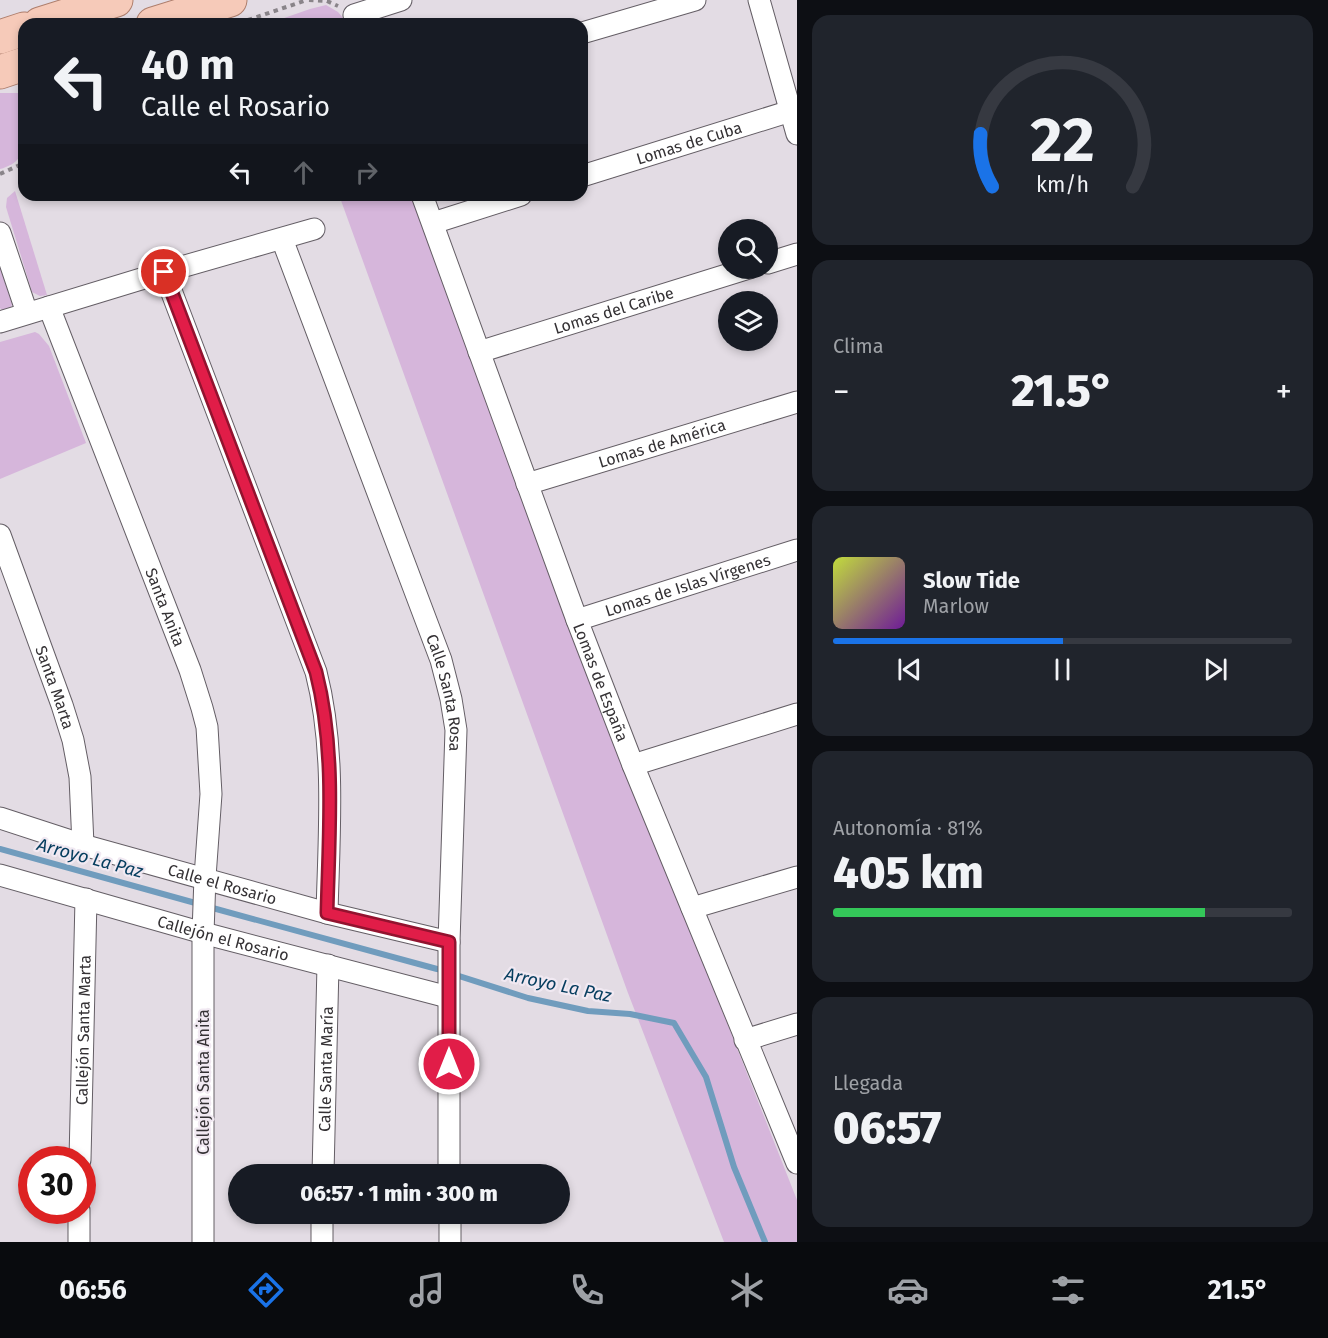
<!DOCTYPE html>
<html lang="es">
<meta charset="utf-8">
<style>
body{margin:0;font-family:"Fira Sans",sans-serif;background:#20242c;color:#f1f3f6;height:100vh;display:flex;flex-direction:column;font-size:22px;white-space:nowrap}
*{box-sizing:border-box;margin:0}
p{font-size:20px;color:#9ea1a6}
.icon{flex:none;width:33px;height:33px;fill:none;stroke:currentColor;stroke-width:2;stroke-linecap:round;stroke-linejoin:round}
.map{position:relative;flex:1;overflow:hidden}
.drawer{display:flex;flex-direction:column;gap:15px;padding:15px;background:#0d0f14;width:531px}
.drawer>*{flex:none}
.guide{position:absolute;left:18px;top:18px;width:570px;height:183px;border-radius:18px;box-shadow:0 3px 9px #0003;background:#171b24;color:#f1f3f6;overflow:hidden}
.buttons{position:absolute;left:718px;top:219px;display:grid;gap:12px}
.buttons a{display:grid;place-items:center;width:60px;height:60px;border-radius:50%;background:#171b24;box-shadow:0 3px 9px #0003;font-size:30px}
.speed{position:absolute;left:18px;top:1146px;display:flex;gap:12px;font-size:30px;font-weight:700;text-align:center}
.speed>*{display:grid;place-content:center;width:78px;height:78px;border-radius:50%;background:#171b24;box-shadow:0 3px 9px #0003;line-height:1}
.speed .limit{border:9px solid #d22;background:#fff;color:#111}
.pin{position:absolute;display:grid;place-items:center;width:51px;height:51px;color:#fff;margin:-26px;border:3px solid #fff;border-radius:50%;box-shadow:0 2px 6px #0007}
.me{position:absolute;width:66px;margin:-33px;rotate:0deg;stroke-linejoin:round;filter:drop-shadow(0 0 4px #0008)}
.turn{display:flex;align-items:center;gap:21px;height:126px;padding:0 24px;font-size:27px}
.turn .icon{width:78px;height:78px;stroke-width:2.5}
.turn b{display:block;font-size:42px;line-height:51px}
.lanes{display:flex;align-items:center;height:57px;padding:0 24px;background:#0003;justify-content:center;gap:30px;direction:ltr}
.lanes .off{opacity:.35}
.big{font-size:45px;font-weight:800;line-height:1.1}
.drawer .tile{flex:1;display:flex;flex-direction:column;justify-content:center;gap:9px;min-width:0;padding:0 21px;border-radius:18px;background:#20242c}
.drawer .dial{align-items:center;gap:0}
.dial svg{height:156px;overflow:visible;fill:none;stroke:#363941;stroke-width:7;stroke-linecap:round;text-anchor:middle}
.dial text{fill:#f1f3f6;stroke:none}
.song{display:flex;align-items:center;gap:18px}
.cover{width:72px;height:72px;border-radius:9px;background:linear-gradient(135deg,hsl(70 70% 55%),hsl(280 70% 35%))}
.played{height:6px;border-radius:3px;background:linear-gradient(90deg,#1a73e8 50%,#363941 50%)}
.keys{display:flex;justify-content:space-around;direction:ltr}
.heat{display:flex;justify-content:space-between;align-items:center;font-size:33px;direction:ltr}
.charge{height:9px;border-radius:4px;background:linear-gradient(90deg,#34c759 81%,#363941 0)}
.trip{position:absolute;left:228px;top:1164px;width:342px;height:60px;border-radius:30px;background:#171b24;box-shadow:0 3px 9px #0003;font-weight:800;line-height:60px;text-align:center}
.dock{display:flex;height:96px;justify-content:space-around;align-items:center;background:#090b0e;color:#9ea1a6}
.dock .icon{width:42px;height:42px}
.dock .current{color:#1a73e8}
.dock b{font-size:27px;color:#f1f3f6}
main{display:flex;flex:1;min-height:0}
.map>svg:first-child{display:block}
.green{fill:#d6b6db}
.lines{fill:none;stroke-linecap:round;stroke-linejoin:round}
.stream{stroke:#709cbd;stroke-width:6}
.street-casing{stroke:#645e65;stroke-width:23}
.primary-casing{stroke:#ae7e6c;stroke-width:35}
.path{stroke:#898489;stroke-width:4;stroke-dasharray:4.5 4.5;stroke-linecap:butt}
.street{stroke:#fff;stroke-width:21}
.primary{stroke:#f6cab9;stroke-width:33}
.route-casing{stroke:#92132f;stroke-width:15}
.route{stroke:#e11d48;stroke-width:10}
.labels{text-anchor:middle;stroke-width:4.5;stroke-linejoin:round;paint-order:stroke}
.street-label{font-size:16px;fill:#343134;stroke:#f1e9f2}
.water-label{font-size:18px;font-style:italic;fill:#053d5e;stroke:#f1e9f2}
</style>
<main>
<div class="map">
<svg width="797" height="1242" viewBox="0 0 797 1242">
<rect width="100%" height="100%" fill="#e3dce4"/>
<g class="green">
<polygon points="326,5 338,12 348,24 267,24 310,9"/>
<path d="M0,93H24C24,107 27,145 20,156C16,163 8,167 0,169Z"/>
<polygon points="15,191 47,295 40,296 32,292 6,207 7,198"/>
<polygon points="339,195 411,195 566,615 797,1200 797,1242 724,1242 628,993"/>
<polygon points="0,267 12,304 11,308 3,311 0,308"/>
<polygon points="35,332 39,334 49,346 86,443 0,479 0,342"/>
</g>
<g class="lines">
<g class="stream">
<polyline points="0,849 199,904"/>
<polyline points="209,907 437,969 528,998 588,1011 630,1014 674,1023 706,1077 734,1167 765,1242"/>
</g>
<g class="street-casing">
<g id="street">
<polyline points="759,0 797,134"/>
<polyline points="354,15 401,0"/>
<polyline points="582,33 695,0"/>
<path id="s1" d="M582,176L797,109"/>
<path id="s2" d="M422,195L577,620L633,765L797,1163"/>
<polyline points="433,223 521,195"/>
<polyline points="0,233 27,313"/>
<path id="s3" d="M282,239L441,660L451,699L456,730L449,942V1174"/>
<polyline points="768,263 797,254"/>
<path d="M164,272L316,672C336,750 329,833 327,913"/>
<path id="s4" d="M49,307L190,670L202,708L207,727L211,794L205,877L203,933V1242"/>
<polyline points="0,322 164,272 314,229"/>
<path id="s5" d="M479,352L749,268"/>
<path id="s6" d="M527,484L797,402"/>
<path id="s7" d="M0,535L62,705L73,740L80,777L83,845"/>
<path id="s8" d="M577,620L797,550"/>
<polyline points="633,765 797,714"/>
<path id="s9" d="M0,818L83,845L327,913L449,942"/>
<path id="s10" d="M0,875L203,933L448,997"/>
<polyline points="692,908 797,877"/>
<polyline points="745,1040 797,1024"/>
<path id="s11" d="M80,1160L86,899"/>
<path id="s12" d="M323,1174L328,965"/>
<polyline points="450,1214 450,1242"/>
<polyline points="79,1242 79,1210"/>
<polyline points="322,1242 322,1214"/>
</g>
</g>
<g class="primary-casing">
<g id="primary">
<polyline points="40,24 116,0"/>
<polyline points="153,24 230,0"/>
<polyline points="0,37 24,29"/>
<polyline points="0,72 24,64"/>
</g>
</g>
<g class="path">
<polyline points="309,0 327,1 338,6"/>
<polyline points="248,20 307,0"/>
<polyline points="0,174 24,163"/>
</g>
<use href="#street" class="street"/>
<use href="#primary" class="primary"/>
</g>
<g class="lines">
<g class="route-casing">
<path id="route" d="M164,272L316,672C336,750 329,833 327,913L449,942V1064"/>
</g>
<use href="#route" class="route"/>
</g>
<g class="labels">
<g class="street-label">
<text dy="6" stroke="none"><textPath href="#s1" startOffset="112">Lomas de Cuba</textPath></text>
<text dy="6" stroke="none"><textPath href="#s5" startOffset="141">Lomas del Caribe</textPath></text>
<text dy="6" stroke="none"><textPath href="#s6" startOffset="141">Lomas de América</textPath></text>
<text dy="6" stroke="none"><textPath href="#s8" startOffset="116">Lomas de Islas Vírgenes</textPath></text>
<text dy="6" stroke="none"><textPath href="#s4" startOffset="322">Santa Anita</textPath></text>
<text dy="6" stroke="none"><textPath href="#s2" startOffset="519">Lomas de España</textPath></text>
<text dy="6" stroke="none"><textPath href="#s7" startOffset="162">Santa Marta</textPath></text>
<text dy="6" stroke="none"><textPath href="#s3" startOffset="483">Calle Santa Rosa</textPath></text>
<text dy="6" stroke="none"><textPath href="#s9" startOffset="232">Calle el Rosario</textPath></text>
<text dy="6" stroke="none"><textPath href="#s10" startOffset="232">Callejón el Rosario</textPath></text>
<text dy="6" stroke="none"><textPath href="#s11" startOffset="130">Callejón Santa Marta</textPath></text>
<text dy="6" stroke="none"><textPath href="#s12" startOffset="105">Calle Santa María</textPath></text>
<text transform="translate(203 1082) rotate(-90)" y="6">Callejón Santa Anita</text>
</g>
<g class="water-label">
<text transform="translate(90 858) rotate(15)" y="6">Arroyo La Paz</text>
<text transform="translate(558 985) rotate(12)" y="6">Arroyo La Paz</text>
</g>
</g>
</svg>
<div class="buttons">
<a><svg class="icon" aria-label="search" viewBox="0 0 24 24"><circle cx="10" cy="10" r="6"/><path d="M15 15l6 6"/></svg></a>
<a><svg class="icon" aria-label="layers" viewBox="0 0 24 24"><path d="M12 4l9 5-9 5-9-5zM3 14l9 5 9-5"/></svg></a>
</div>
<div class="speed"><div class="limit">30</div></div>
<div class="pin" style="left:164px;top:272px;background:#d93025"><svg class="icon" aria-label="arrive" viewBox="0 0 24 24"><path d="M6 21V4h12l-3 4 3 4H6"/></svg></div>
<svg class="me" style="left:449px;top:1064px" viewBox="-20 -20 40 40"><circle r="17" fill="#e11d48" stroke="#fff" stroke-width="3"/><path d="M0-11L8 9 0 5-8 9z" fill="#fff"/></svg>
<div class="trip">06:57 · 1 min · 300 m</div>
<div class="guide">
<div class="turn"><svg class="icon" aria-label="left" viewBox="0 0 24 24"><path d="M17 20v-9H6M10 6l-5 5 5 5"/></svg><div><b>40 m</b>Calle el Rosario</div></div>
<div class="lanes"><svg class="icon" aria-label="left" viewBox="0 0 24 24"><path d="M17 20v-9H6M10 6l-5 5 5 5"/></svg><svg class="icon off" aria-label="ahead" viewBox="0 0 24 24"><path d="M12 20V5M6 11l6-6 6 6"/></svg><svg class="icon off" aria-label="right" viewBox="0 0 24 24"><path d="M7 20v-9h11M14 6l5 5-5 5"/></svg></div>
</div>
</div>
<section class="drawer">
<div class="tile dial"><svg viewBox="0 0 100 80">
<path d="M14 69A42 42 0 1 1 86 69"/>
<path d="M14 69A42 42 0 0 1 8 42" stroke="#1a73e8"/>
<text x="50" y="56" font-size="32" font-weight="700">22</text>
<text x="50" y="72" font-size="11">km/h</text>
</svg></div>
<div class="tile"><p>Clima</p>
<div class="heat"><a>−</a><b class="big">21.5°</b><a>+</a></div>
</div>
<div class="tile">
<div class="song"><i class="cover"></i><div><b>Slow Tide</b><p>Marlow</p></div></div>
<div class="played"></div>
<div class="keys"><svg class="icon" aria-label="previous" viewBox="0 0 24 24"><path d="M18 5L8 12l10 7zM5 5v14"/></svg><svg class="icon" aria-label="pause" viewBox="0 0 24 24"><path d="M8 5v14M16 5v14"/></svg><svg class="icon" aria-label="next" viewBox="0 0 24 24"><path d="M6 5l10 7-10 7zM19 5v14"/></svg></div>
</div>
<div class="tile"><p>Autonomía · 81%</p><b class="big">405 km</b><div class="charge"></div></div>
<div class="tile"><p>Llegada</p><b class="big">06:57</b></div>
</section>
</main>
<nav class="dock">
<b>06:56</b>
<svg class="icon current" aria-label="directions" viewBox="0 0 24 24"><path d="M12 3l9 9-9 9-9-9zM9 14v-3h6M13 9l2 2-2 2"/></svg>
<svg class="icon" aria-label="music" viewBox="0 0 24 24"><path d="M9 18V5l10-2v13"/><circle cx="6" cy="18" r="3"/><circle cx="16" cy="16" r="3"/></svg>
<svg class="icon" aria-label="phone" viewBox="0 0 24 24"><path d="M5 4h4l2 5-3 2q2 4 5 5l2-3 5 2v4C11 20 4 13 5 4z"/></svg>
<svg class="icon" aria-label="climate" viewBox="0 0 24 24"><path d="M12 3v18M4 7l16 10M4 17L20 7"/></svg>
<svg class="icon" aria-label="car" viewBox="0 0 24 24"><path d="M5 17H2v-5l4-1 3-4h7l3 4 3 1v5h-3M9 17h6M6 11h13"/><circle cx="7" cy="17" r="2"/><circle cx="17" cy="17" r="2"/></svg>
<svg class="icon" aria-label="filters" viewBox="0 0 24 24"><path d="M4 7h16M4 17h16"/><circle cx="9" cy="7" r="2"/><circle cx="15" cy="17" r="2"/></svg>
<b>21.5°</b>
</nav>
